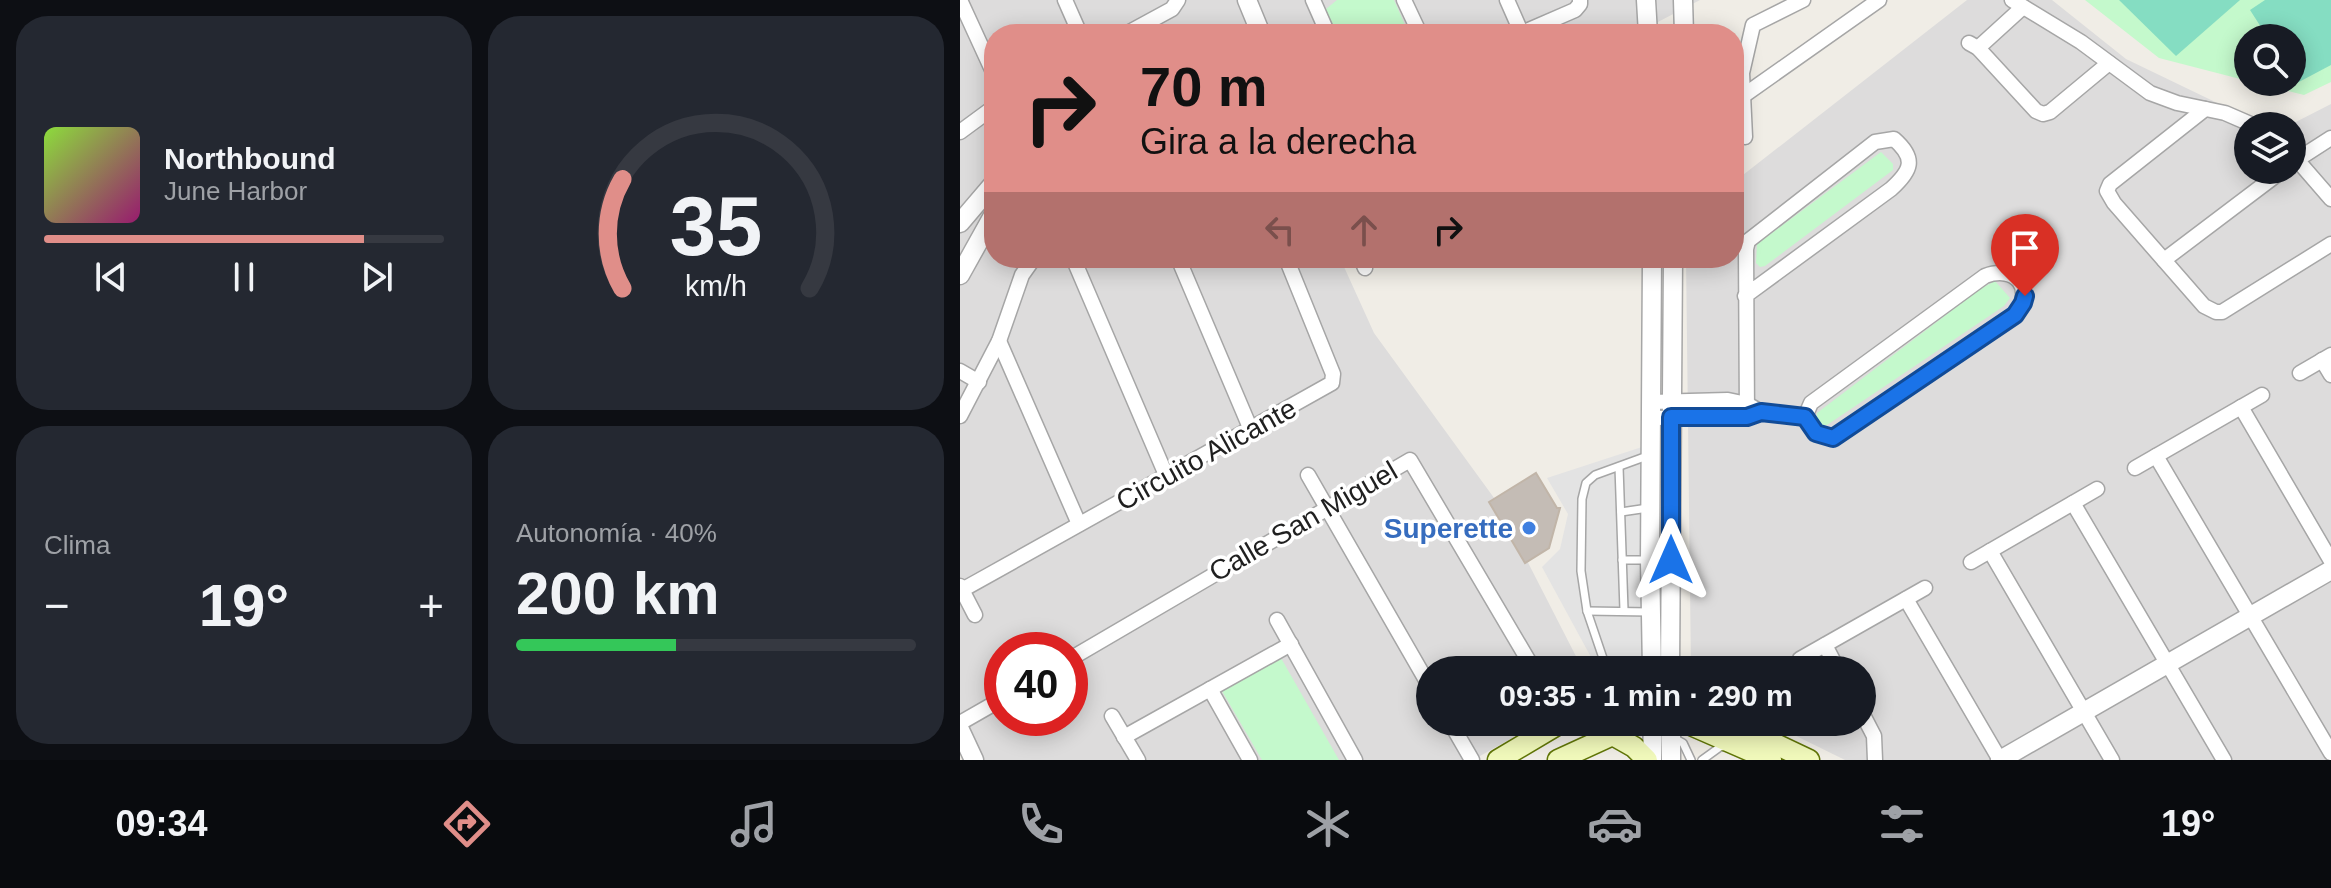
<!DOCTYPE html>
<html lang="es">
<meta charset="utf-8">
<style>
body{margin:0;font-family:Helvetica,sans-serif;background:#242831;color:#f1f3f6;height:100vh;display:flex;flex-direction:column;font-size:30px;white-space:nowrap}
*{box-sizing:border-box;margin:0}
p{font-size:26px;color:#9ea1a6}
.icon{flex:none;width:44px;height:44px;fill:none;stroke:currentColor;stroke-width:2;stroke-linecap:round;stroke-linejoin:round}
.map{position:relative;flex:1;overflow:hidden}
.sheet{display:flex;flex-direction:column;gap:16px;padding:16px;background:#0d0f14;width:960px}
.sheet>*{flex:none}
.banner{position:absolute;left:24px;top:24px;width:760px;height:244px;border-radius:32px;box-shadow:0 4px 20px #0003;background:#e08e89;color:#111;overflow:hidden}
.controls{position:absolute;left:1274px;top:24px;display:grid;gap:16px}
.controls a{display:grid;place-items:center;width:72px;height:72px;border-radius:50%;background:#171b24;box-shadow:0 4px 20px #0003;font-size:40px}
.speed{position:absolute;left:24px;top:632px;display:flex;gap:16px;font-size:40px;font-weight:700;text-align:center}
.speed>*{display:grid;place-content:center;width:104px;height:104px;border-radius:50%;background:#171b24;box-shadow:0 4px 20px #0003;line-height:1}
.speed .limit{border:12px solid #d22;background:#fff;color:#111}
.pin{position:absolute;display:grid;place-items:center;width:68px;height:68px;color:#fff;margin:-82px -34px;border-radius:50% 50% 50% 0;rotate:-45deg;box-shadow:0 0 8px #0007}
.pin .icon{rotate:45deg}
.me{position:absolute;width:88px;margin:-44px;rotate:0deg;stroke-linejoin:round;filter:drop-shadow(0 0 6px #0008)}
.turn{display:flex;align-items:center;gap:28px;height:168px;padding:0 24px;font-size:36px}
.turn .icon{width:104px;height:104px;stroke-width:2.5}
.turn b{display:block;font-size:56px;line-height:68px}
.lanes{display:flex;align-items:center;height:76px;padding:0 24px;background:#0003;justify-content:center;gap:40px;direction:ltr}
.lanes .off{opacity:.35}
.big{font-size:60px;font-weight:700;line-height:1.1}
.sheet .card{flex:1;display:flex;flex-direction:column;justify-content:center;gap:12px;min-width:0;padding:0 28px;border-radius:32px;background:#242831}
.sheet .dial{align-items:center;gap:0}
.dial svg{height:208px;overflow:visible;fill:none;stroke:#363941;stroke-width:7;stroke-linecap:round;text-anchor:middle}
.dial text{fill:#f1f3f6;stroke:none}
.song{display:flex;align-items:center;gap:24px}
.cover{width:96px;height:96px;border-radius:12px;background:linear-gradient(135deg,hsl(90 70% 55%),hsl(320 70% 35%))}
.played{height:8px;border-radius:4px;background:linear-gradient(90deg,#e08e89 80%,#363941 80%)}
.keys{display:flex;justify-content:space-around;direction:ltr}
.heat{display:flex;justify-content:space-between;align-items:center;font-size:44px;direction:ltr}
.charge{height:12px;border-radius:6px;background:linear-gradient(90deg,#34c759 40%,#363941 0)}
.sheet .tiles{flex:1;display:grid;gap:16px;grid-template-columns:repeat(2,1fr)}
.trip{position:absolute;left:456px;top:656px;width:460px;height:80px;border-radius:40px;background:#171b24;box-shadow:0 4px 20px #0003;font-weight:700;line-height:80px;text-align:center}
.menu{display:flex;height:128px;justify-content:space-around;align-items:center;background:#090b0e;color:#9ea1a6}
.menu .icon{width:56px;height:56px}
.menu .on{color:#e08e89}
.menu b{font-size:36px;color:#f1f3f6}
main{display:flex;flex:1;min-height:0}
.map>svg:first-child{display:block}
.residential{fill:#dddcdc;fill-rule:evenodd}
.park{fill:#c4f9cc}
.pitch{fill:#85ddc2}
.parking{fill:#e3e3e3}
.building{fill:#c4bcb5;stroke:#c1b5a8;stroke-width:2}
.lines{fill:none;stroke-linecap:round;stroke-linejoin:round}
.service-casing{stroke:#a6a6a6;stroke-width:10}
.minor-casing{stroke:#a6a6a6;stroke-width:17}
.tertiary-casing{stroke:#a6a6a6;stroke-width:21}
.secondary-casing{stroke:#617607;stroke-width:23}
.service{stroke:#fff;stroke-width:7}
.minor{stroke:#fff;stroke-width:14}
.tertiary{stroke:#fff;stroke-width:18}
.secondary{stroke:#f1f9bb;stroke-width:20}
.route-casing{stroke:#114b97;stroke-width:20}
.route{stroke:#1a73e8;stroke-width:14}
.shop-dot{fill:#3f7fe0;stroke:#fff;stroke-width:3}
.labels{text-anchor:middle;stroke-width:7;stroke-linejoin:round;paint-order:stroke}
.street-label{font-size:28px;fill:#1f1f1f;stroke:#fff}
.shop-label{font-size:28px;font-weight:bold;fill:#366cbe;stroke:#fff;text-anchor:end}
</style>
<main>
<section class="sheet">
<div class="tiles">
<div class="card">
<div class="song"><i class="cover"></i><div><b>Northbound</b><p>June Harbor</p></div></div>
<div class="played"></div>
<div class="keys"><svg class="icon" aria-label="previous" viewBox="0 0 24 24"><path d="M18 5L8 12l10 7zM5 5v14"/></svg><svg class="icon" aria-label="pause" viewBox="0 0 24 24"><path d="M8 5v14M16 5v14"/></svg><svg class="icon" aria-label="next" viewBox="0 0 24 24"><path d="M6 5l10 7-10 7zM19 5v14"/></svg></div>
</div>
<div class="card dial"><svg viewBox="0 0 100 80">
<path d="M14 69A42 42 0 1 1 86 69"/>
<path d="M14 69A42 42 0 0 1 14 27" stroke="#e08e89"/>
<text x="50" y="56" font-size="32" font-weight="700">35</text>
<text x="50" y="72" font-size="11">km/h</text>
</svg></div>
<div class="card"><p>Clima</p>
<div class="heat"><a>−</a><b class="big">19°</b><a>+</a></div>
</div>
<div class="card"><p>Autonomía · 40%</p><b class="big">200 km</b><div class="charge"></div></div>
</div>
</section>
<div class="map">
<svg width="1371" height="760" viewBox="0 0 1371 760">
<rect width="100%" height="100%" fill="#f0ede6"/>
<g class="residential">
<path d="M0,0H740L675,34H34V258H380L414,333L537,502L623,670H470V722H580L513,760H18L0,721ZM42,650H110V718H42Z"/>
<polygon points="1007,0 1092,0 1166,59 1305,126 1288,126 1288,170 1332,170 1332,126 1328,126 1371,104 1371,760 885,760 808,722 902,722 902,670 731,669 726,258 774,258 774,182"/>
</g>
<g class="park">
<polygon points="377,0 434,0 449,34 374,34 365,16 366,9"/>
<polygon points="1125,0 1371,0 1371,82 1344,95 1293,82 1332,82 1332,38 1288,38 1288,81 1199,58"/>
<polygon points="921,152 933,164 933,170 805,266 800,267 796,263 797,244"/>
<polygon points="1035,281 1050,298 1044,306 867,425 860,425 856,422 857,413 1020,289"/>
<polygon points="321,658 379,760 302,760 262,691"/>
</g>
<g class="pitch">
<polygon points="1159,0 1280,0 1216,56"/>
<polygon points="1305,0 1371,0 1371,65 1337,83 1332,76 1332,38 1308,38 1290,10"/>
</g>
<polygon class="parking" points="682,447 682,659 676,670 638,670 582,567 600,549 608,514 587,478"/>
<polygon class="building" points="576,473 597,508 600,508 589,548 565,563 529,502"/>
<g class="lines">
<g class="service-casing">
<g id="service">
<polyline points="659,467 664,610"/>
<polyline points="661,512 688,508"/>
<polyline points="662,560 689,560"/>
<polyline points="627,611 690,612"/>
<polyline points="647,670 627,611 621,571 622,499 626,483 635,475 690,455"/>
<polyline points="714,738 723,743 731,760"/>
<polyline points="742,760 760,747 768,746"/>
</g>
</g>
<g class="minor-casing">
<g id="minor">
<polyline points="0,0 34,74"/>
<polyline points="105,0 120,34"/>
<polyline points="353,0 368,34"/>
<polyline points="444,0 460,34"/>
<polyline points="547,0 562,34"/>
<polyline points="1052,0 1121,42 1190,93 1217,103 1265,113 1295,126"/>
<polyline points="562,33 615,10 620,4 620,0"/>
<polyline points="166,34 212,9 218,0"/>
<polyline points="1009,43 1018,48 1076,111 1083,114 1090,112 1149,63"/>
<polyline points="1018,48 1063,7"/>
<polyline points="783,96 919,0"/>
<polyline points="1245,109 1150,184 1147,191 1154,203 1244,306 1256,312 1262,312 1371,244"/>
<polyline points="0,132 34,107"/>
<polyline points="785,137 782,73 793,25 843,0"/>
<polyline points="1332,154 1371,199"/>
<polyline points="1332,163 1371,138"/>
<polyline points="113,258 206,475"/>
<polyline points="218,258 291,430"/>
<polyline points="401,258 405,268"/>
<polyline points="1204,260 1323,170"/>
<path d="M785,296L931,189C951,171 957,159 934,139L915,142L788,241L786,249L787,417"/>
<polyline points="39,341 119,524"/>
<polyline points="1362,360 1371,375"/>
<polyline points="0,371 19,382"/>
<polyline points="1340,373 1371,355"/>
<path d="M691,402L768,400L787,404L801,412L845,417L856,433L873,438L1055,315C1075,287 1055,265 1025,276L851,403L845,417"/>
<polyline points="1281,407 1371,561"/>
<polyline points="0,416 39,341 62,275 74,258"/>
<polyline points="690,418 769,417 793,415"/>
<polyline points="1196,456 1371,753"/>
<polyline points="1175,468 1302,395"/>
<polyline points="348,475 470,687"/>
<polyline points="1113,503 1264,760"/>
<polyline points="1030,551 1152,760"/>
<polyline points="1011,562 1137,489"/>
<polyline points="0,586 15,615"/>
<polyline points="2,590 372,383 373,374 326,258"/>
<polyline points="946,599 1040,760"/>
<polyline points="317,620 395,760"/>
<polyline points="865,645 878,670"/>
<polyline points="110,659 450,460 574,670"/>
<polyline points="840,659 965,588"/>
<polyline points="250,689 290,760"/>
<polyline points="902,713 914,736 915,760"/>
<polyline points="152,716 178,760"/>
<polyline points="490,722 512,760"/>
<polyline points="0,723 42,699"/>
<polyline points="164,737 331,644"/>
</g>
</g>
<g class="tertiary-casing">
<g id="tertiary">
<polyline points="287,0 301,34"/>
<polyline points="686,0 688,34"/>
<polyline points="723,0 724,34"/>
<polyline points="0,223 34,183"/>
<polyline points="692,258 690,560 692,670"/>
<polyline points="0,275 34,214"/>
<polyline points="710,670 713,258"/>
<polyline points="711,722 711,760"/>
<polyline points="0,730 14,760"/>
<polyline points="692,760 693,722"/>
<polyline points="1040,760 1371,570"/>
</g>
</g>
<g class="secondary-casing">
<g id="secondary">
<polyline points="724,722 811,760"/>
<polyline points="769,722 849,760"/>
<polyline points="651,734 674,747 687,760"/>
<polyline points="538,760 602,722"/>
<polyline points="598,760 681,722"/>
</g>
</g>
<use href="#service" class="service"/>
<use href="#minor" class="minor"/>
<use href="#tertiary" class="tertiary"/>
<use href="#secondary" class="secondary"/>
</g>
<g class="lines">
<g class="route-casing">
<polyline id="route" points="711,560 711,417 787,417 801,412 845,417 856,433 873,438 1055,315 1063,303 1065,296"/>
</g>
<use href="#route" class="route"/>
</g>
<circle class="shop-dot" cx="569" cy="528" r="8"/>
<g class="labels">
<g class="street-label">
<text transform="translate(246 454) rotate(-29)" y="10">Circuito Alicante</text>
<text transform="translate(343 521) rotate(-30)" y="10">Calle San Miguel</text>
</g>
<g class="shop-label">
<text x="553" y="538">Superette</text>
</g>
</g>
</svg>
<div class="controls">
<a><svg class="icon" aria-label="search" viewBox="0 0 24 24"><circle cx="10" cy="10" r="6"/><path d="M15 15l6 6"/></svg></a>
<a><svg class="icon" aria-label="layers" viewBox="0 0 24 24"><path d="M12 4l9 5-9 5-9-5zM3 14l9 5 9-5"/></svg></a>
</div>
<div class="speed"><div class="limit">40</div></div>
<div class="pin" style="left:1065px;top:296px;background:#d93025"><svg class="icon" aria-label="arrive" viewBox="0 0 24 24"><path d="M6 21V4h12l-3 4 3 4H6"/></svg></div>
<svg class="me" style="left:711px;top:560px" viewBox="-20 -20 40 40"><path d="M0-17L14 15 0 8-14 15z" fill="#1a73e8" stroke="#fff" stroke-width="4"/></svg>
<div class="trip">09:35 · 1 min · 290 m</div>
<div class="banner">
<div class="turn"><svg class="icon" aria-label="right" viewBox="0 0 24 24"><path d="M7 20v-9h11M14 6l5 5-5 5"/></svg><div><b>70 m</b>Gira a la derecha</div></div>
<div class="lanes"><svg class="icon off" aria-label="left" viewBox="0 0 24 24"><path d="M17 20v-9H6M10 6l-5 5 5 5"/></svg><svg class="icon off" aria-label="ahead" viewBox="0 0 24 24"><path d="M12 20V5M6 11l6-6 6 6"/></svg><svg class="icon" aria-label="right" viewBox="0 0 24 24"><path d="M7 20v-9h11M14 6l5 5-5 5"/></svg></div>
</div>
</div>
</main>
<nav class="menu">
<b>09:34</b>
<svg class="icon on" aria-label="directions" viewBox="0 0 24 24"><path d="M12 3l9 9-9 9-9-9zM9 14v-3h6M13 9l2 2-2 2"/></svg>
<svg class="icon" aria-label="music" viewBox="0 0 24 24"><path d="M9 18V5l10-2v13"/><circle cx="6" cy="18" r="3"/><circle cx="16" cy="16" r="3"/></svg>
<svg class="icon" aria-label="phone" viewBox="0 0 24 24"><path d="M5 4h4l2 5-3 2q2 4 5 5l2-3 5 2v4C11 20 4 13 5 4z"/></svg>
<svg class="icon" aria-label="climate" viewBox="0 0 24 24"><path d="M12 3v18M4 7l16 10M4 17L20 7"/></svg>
<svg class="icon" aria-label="car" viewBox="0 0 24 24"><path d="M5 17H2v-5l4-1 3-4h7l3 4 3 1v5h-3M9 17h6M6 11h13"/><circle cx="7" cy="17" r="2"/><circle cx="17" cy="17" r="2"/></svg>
<svg class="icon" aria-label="filters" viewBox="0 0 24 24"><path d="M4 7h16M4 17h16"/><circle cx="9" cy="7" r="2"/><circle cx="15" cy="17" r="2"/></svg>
<b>19°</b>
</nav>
